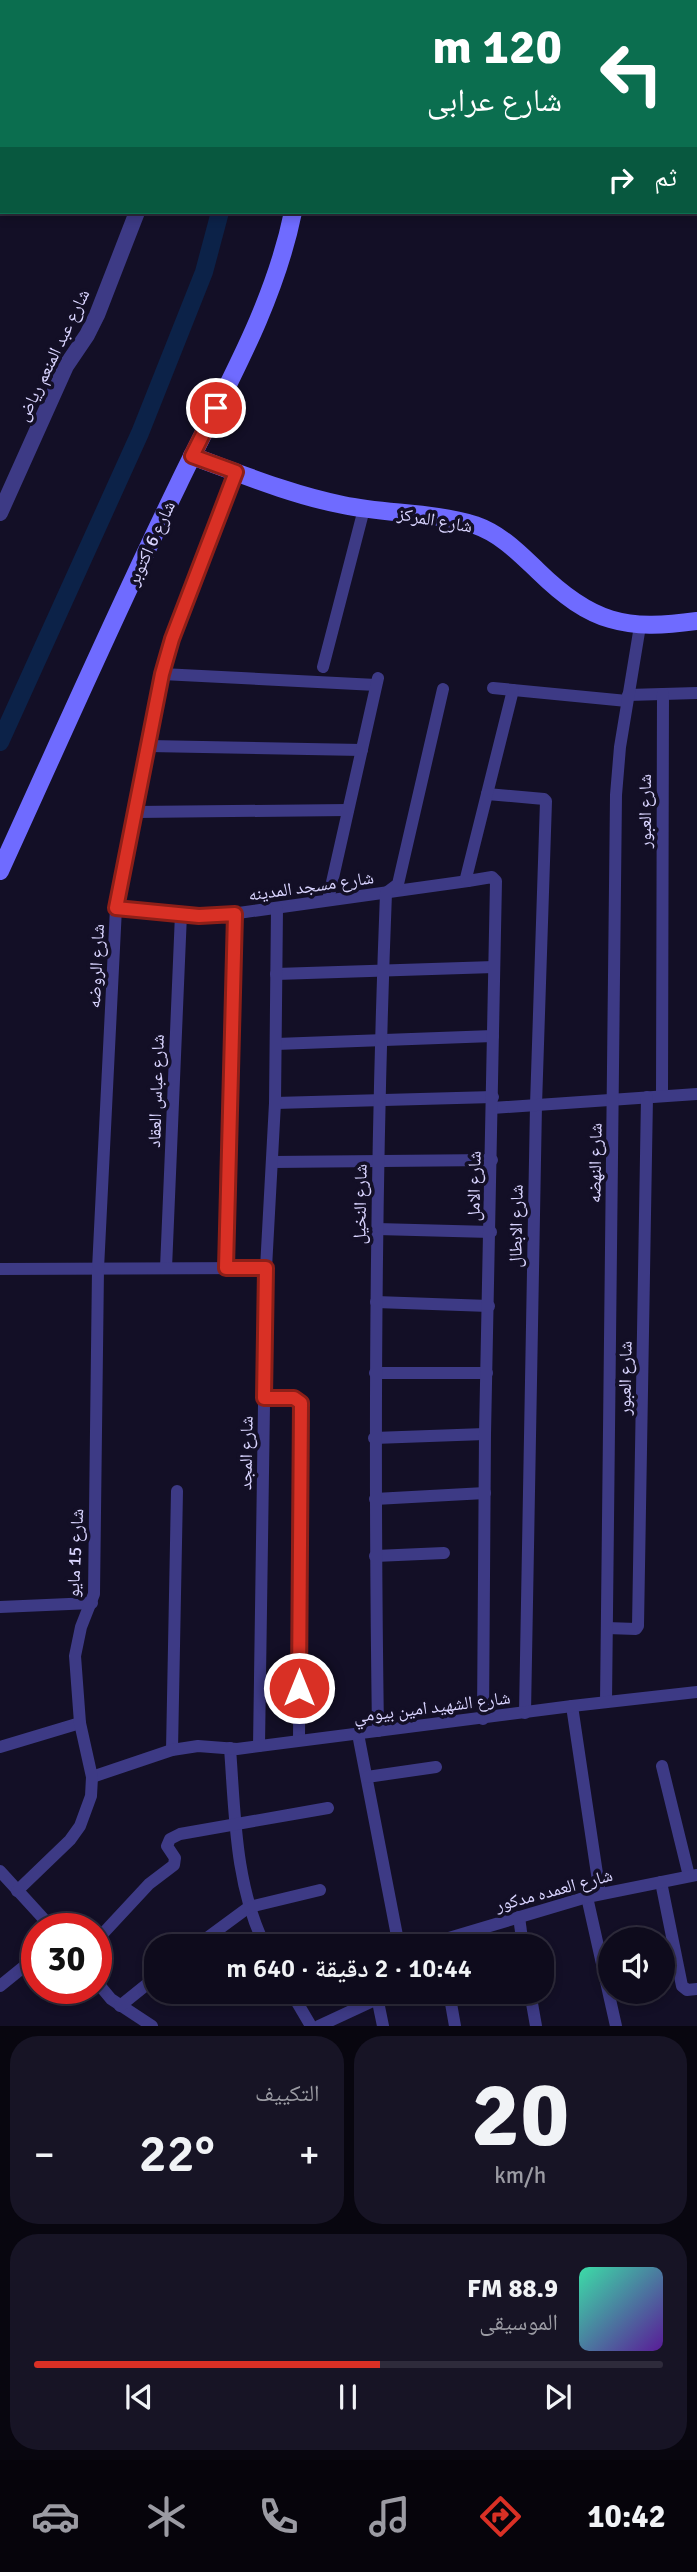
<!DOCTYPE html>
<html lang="ar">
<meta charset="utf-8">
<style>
body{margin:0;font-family:Signika,"Noto Naskh Arabic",sans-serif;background:#171425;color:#f1f3f6;direction:rtl;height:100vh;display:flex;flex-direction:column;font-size:26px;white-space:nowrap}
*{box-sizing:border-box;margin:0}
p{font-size:23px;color:#9b9ba3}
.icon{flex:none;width:38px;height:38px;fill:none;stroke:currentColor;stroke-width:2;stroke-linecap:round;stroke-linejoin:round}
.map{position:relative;height:2026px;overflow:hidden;direction:ltr}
.drawer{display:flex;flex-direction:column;gap:10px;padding:10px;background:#08060f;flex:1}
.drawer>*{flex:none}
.hud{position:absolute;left:0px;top:0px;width:698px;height:214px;box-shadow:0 4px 10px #0003,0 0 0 2px #2e2b3b;direction:rtl;background:#0b6e4f;color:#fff;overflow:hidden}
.tools{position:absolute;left:598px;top:1927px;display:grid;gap:14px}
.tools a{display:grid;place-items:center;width:77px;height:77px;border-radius:50%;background:#0e0b1c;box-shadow:0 4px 10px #0003,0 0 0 2px #2e2b3b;font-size:35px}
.speed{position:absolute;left:21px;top:1913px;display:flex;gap:14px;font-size:35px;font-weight:700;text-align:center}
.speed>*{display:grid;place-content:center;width:91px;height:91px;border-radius:50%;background:#0e0b1c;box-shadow:0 4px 10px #0003,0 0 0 2px #2e2b3b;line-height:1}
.speed .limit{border:10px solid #d22;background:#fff;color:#111}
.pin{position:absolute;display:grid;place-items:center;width:60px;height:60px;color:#fff;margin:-30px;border:4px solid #fff;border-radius:50%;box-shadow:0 2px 7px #0007}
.me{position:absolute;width:77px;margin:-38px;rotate:0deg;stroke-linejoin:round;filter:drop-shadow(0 0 5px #0008)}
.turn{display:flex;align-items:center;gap:24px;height:147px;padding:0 21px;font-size:32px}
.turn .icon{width:91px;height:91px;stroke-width:2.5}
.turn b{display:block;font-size:49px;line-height:60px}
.then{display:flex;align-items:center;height:66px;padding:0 21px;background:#0003;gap:14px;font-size:26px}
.big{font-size:52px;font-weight:600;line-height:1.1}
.drawer .card{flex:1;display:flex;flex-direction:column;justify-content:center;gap:10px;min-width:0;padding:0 24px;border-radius:28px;background:#171425}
.drawer .dial{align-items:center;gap:0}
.dial b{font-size:91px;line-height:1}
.song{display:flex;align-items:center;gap:21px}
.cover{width:84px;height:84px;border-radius:10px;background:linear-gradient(135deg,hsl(160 70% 55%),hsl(270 70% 35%))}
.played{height:7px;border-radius:4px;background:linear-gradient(90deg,#d93025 55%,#2e2b3b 55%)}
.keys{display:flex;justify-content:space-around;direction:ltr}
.heat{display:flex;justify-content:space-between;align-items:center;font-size:38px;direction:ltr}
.drawer .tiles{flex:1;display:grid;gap:10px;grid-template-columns:1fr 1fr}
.card:last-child{grid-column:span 2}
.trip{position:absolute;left:144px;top:1934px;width:410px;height:70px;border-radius:28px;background:#0e0b1c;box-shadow:0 4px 10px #0003,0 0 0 2px #2e2b3b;font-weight:600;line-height:70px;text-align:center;direction:rtl}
.tabs{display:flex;height:112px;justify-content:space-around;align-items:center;background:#06040b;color:#9b9ba3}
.tabs .icon{width:49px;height:49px}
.tabs .current{color:#d93025}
.tabs b{font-size:32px;color:#f1f3f6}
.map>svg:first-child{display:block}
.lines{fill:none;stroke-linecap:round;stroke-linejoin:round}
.canal{stroke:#0c2248;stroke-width:18}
.minor{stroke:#3d3a85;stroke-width:12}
.tertiary{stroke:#3d3a85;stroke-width:16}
.secondary{stroke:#6f6bff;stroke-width:18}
.route-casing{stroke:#8d1f18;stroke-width:18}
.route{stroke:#d93025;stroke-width:12}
.labels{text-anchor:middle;stroke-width:7;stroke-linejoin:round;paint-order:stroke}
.street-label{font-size:18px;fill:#d9d4ff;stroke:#130f26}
</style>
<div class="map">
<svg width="697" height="2026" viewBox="0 0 697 2026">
<rect width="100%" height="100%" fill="#130f26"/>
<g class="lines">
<g class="canal">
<polyline points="234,0 234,2"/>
<polyline points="0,742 140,433 204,272 220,212"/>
</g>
<g class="minor">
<polyline points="323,667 364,509"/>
<polyline points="162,674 376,685"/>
<polyline points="493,688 627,701"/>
<polyline points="628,695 697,693"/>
<polyline points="149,746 362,750"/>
<polyline points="487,794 544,799 546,801 536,1105 525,1713"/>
<polyline points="135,812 348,810"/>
<polyline points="328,900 378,678"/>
<polyline points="116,908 217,916 468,881"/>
<polyline points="276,974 494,967"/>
<polyline points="276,1044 493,1036"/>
<polyline points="662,1096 663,694"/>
<polyline points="275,1103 493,1097"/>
<polyline points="492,1108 697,1094"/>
<polyline points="272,1162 492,1160"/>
<polyline points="377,1229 491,1232"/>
<polyline points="166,1268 181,914"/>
<polyline points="226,1268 235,914"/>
<polyline points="0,1269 266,1268"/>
<polyline points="376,1302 489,1306"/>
<polyline points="375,1373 487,1373"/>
<polyline points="264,1398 294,1398 301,1403 299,1740"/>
<polyline points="374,1438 485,1434"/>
<polyline points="375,1499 485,1493"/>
<polyline points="375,1556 444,1553"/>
<polyline points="0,1607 92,1603"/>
<polyline points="607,1628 636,1629 638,1626 647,1097"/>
<polyline points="606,1702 616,795 620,747 640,626"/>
<polyline points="572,1706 600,1894"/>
<polyline points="483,1719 485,1434 496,881 492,877 468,881 466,878 513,690"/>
<path d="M378,1731C374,1452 375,1173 386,893L398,884L443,689"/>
<polyline points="358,1734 399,1946"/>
<polyline points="259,1746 266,1268 275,1103 277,908"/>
<polyline points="0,1747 80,1723"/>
<path d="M230,1748C235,1815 235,1885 265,1946"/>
<polyline points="172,1750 177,1491"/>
<polyline points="662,1766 689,1876"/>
<polyline points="92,1777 172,1750 198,1746 237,1749 572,1706 697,1692"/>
<polyline points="367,1777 436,1767"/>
<polyline points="0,1871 52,1928"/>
<polyline points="661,1882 682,1986 687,1990 697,1989"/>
<polyline points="17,1891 70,1840 80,1826 91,1796 92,1777 80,1723 75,1656 81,1627 94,1594 98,1269 116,908 162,674 172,639 236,472"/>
<polyline points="587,1897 616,2026"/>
<polyline points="519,1917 523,1946"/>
<polyline points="96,1941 149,1884 174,1865 175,1858 167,1846 170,1839 180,1834 328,1808"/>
<polyline points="196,1946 249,1907 320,1890"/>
<polyline points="422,1946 587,1897 697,1875"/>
<polyline points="96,1981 111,1999 152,2026"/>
<polyline points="0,1986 37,1956"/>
<polyline points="291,1992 311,2026"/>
<polyline points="376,1992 383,2026"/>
<polyline points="449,1992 455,2026"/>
<polyline points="530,1992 536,2026"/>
<polyline points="120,2006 156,1977"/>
<polyline points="319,2026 377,1999"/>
</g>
<g class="tertiary">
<polyline points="152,2 152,0"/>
<polyline points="0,513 66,366 87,335 97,315 137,212"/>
</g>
<g class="secondary">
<polyline points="302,0 302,2"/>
<path d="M192,456C241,474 292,495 343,505C386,514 433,512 475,525C501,534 519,553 538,571C591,623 626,631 697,621"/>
<path d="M0,871C59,742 116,612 178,485C221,395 273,310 293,212"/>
</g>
</g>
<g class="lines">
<g class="route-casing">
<polyline id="route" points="216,408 192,456 236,472 172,639 162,674 116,908 199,916 235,914 226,1268 266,1268 264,1398 294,1398 301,1403 299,1688"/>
</g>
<use href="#route" class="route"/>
</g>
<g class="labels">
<g class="street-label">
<text transform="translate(53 355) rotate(-64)" y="6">شارع عبد المنعم رياض</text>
<text transform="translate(435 520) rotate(10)" y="6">شارع المركز</text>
<text transform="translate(151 543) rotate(-65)" y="6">شارع 6 اكتوبر</text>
<text transform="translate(645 811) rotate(-90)" y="6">شارع العبور</text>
<text transform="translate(311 886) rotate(-8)" y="6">شارع مسجد المدينه</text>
<text transform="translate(96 966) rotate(-87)" y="6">شارع الروضه</text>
<text transform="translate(156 1091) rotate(-88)" y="6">شارع عباس العقاد</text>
<text transform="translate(595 1163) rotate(-89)" y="6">شارع النهضه</text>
<text transform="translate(474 1186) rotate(-89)" y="6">شارع الامل</text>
<text transform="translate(360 1204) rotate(-89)" y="6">شارع النخيل</text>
<text transform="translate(516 1226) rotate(-89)" y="6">شارع الابطال</text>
<text transform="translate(625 1378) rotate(-89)" y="6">شارع العبور</text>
<text transform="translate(246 1453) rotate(-89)" y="6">شارع المجد</text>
<text transform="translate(75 1553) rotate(-87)" y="6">شارع 15 مايو</text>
<text transform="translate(432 1707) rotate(-7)" y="6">شارع الشهيد امين بيومي</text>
<text transform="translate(554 1890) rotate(-15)" y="6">شارع العمده مدكور</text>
</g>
</g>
</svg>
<div class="tools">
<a><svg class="icon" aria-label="sound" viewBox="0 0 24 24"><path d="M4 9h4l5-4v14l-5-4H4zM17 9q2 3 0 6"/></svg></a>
</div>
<div class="speed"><div class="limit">30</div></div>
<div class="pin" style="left:216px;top:408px;background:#d93025"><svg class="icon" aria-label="arrive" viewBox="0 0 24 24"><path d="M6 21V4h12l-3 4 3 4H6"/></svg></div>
<svg class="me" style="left:299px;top:1688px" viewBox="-20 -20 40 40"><circle r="17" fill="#d93025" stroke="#fff" stroke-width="3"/><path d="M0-11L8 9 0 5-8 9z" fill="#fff"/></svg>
<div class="trip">10:44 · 2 دقيقة · 640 m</div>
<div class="hud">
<div class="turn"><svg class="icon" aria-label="left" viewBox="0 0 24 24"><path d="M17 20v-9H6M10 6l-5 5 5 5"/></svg><div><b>120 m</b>شارع عرابى</div></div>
<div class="then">ثم<svg class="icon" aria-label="right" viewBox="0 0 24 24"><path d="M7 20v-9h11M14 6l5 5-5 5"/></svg></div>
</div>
</div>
<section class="drawer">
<div class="tiles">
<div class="card dial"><b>20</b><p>km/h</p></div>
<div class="card"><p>التكييف</p>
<div class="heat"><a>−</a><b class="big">22°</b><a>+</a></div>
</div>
<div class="card">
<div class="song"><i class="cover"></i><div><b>88.9 FM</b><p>الموسيقى</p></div></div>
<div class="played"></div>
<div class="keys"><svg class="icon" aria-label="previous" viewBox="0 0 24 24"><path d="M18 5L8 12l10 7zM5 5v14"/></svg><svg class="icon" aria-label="pause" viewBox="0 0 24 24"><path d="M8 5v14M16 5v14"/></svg><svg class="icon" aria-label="next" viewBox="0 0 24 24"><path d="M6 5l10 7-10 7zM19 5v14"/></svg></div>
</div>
</div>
</section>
<nav class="tabs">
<b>10:42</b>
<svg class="icon current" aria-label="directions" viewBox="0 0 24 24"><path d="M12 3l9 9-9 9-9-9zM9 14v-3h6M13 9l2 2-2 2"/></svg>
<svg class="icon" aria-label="music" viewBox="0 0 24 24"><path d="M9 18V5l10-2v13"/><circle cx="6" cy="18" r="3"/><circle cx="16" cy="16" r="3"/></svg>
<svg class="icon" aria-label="phone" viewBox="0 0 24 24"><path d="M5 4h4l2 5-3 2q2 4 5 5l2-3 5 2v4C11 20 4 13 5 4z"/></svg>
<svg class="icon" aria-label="climate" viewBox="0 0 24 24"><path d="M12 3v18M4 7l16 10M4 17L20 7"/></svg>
<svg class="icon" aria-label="car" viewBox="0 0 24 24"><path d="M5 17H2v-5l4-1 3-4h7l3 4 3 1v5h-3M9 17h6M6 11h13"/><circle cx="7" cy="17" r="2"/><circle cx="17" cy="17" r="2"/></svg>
</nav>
